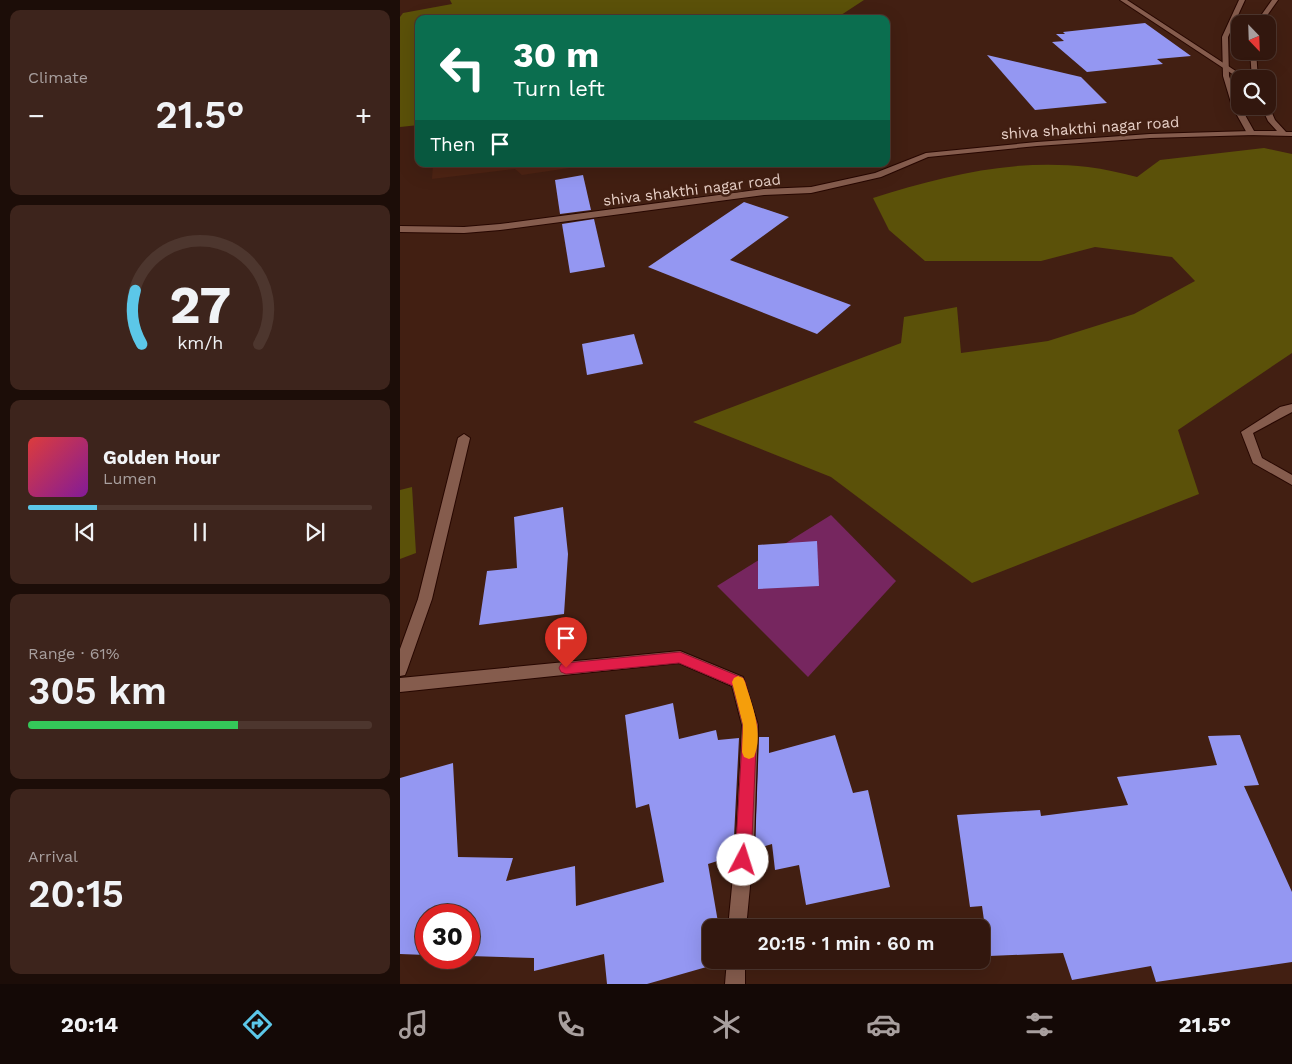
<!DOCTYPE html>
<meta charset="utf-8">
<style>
body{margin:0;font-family:"Work Sans",sans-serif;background:#3d241c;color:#f1f3f6;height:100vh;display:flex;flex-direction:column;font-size:19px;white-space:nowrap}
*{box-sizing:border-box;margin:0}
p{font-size:16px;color:#a89f9e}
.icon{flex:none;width:28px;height:28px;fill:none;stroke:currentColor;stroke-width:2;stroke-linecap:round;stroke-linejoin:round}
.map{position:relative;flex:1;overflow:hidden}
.panel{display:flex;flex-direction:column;gap:10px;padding:10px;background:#1c0d08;width:400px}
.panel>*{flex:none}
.banner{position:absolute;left:15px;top:15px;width:475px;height:152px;border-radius:10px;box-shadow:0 5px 20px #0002,0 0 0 1px #4d362e;background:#0b6e4f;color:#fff;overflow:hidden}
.needle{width:32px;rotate:157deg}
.buttons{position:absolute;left:831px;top:15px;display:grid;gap:10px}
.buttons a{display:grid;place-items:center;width:45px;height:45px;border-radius:10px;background:#32170e;box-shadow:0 5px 20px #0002,0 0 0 1px #4d362e;font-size:25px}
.speed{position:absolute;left:15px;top:904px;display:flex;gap:10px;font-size:25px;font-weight:700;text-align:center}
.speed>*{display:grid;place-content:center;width:65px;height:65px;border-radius:50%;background:#32170e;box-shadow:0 5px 20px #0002,0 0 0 1px #4d362e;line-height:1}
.speed .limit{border:8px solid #d22;background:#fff;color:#111}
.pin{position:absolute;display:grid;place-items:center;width:42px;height:42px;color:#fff;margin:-51px -21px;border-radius:50% 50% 50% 0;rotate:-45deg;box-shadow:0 0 5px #0007}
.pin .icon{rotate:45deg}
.me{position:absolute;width:55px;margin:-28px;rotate:5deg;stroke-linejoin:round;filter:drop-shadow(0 0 4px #0008)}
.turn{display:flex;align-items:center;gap:18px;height:105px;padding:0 15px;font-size:22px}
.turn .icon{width:65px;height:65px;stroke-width:2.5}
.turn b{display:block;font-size:35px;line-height:42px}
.then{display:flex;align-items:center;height:48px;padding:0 15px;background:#0003;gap:10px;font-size:19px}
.big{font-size:38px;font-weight:600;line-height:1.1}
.panel .card{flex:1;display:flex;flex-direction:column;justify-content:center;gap:8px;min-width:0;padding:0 18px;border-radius:10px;background:#3d241c}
.panel .dial{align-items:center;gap:0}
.dial svg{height:130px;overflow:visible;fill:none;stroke:#4d362e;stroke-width:7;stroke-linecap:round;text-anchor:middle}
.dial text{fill:#f1f3f6;stroke:none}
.song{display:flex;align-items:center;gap:15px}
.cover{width:60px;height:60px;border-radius:8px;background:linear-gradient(135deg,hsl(0 70% 55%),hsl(290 70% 35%))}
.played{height:5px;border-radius:2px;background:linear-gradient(90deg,#5cc7e8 20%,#4d362e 20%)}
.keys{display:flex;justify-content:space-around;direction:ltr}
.heat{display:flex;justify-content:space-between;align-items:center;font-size:28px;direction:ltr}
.charge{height:8px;border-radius:4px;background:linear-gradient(90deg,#34c759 61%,#4d362e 0)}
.trip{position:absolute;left:302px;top:919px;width:288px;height:50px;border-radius:10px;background:#32170e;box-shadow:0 5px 20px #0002,0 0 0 1px #4d362e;font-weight:600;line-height:50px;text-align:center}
.tab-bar{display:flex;height:80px;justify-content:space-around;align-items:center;background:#140906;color:#a89f9e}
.tab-bar .icon{width:35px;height:35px}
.tab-bar .current{color:#5cc7e8}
.tab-bar b{font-size:22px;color:#f1f3f6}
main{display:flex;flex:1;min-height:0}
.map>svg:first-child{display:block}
.built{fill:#4e2414}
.green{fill:#5b5109}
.water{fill:#76265f}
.building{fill:#9497f2}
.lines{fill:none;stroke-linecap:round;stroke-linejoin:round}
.minor-casing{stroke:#270700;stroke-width:2}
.tertiary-casing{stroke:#270700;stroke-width:2}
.minor{fill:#855c4d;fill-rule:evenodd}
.tertiary{fill:#855c4d;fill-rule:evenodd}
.route{fill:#e11d48;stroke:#92132f}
.slow{fill:#f59e0b}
.labels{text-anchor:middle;stroke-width:5;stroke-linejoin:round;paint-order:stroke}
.far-street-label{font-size:15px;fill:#e7cfc6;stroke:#421f12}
</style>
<main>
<section class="panel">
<div class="card"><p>Climate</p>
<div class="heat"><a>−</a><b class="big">21.5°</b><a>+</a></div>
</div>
<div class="card dial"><svg viewBox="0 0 100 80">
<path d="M14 69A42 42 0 1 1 86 69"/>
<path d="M14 69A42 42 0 0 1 10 36" stroke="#5cc7e8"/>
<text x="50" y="56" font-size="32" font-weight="700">27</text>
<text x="50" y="72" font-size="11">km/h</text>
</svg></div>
<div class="card">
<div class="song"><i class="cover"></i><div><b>Golden Hour</b><p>Lumen</p></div></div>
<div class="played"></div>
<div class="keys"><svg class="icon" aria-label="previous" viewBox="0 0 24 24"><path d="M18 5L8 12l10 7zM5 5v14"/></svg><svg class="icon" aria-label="pause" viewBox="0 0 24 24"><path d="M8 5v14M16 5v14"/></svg><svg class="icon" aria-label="next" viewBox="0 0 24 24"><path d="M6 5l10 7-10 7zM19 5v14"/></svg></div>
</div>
<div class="card"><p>Range · 61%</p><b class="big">305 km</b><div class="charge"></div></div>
<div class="card"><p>Arrival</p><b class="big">20:15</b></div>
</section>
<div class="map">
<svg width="892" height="984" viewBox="0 0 892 984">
<rect width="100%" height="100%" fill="#421f12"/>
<polygon class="built" points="33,164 175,164 176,167 122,175 115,169 32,179"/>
<g class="green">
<polygon points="50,0 464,0 435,19 19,19 19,125 0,127 0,17 3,13 52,4"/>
<path d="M864,148L892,154V353L778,430L799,494L572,583L431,477L293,422L501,343L504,317L557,307L561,353L648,341L734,314L795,281L772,257L695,247L641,261H525L489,230L473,198C542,176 615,158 688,167C704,169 721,173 737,177L760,160Z"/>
<polygon points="12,487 16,553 0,559 0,490"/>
</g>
<polygon class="water" points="431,515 496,581 408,677 317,586"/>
<g class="building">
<polygon points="745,23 791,56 757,59 763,64 687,72 652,42 664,41 656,34 665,34 663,32"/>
<polygon points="587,55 681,77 707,103 635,110"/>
<polygon points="183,175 191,210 160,214 155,180"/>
<polygon points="344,202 389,217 330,260 451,305 417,334 248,267"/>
<polygon points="194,219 205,267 170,273 162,224"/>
<polygon points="234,334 243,364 187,375 182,344"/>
<polygon points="163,507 168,554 164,614 79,625 87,571 117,568 114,517"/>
<polygon points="417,541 419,586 358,589 358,545"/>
<polygon points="273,703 279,739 316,730 318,740 339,738 333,856 308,864 319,928 311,928 311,960 324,960 324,962 247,984 207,984 204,954 134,971 134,958 69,956 69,915 26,915 26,955 0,954 0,778 53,763 58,857 113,858 106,881 175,866 176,906 264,882 249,804 236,808 225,715"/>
<polygon points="435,735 453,793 468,790 490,887 406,905 399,865 375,870 372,844 355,849 359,737 369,737 369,753"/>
<polygon points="840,735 859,785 844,786 892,892 892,962 756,982 751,966 672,980 663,953 589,956 582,906 570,907 557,815 640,810 641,816 728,805 717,777 817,765 808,736"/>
</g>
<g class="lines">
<g class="minor-casing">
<g id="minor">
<polygon points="720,0 727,0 848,79 840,79"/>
<polygon points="851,131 855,133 854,135 750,138 637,146 528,157 481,177 411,193 364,195 100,230 64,233 0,232 0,226 64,227 100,224 364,189 411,187 475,173 526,153 637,142 750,134"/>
<polygon points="64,434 70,438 32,599 7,670 5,675 0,676 0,649 18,599 58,438"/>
<polygon points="280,651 343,677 358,725 354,845 346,928 328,928 336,845 342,725 332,686 279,663 0,692 0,678"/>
<polygon points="327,960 345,960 345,984 325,984"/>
</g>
</g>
<g class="tertiary-casing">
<g id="tertiary">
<polygon points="839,0 845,0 828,37 829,76 840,106 854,131 877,131 868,121 861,106 868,106 868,104 875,120 886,132 892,132 892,136 848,135 832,106 823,76 822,37"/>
<polygon points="872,0 878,0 861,24 855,24"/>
<polygon points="850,51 856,51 858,79 852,79"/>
<polygon points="892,404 892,412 853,433 862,458 892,475 892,485 853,463 841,432 880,407"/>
</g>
</g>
<use href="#minor" class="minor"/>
<use href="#tertiary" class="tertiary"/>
</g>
<polygon class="route" points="280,652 343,678 345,682 357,725 351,860 348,866 343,868 337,866 335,860 343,725 333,686 279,663 166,674 161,672 159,668 161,664 166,663"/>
<path class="slow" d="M338,676L343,678L345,682C352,705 364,734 354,757L349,759L344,757L342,752L343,725L332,682L334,678Z"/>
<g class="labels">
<g class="far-street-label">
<text transform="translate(690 128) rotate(-4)" y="5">shiva shakthi nagar road</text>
<text transform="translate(292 190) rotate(-7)" y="5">shiva shakthi nagar road</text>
</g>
</g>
</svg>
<div class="buttons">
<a><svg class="needle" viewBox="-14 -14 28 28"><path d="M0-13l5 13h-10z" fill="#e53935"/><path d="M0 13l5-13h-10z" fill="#a89f9e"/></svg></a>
<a><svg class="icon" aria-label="search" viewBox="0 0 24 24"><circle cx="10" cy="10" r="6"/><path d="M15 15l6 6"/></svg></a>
</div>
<div class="speed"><div class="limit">30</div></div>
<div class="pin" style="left:166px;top:668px;background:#d93025"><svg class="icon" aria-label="arrive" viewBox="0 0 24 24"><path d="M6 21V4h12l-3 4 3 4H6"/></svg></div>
<svg class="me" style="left:343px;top:860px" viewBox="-20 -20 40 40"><circle r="19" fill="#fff"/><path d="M0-13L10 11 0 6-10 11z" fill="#e11d48"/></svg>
<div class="trip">20:15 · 1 min · 60 m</div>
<div class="banner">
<div class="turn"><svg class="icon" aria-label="left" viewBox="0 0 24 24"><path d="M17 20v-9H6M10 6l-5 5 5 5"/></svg><div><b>30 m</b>Turn left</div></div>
<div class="then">Then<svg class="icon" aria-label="arrive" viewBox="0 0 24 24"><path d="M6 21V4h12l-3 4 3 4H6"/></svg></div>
</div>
</div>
</main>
<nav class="tab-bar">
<b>20:14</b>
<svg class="icon current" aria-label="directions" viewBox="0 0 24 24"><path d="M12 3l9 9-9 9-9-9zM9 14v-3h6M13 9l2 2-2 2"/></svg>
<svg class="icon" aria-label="music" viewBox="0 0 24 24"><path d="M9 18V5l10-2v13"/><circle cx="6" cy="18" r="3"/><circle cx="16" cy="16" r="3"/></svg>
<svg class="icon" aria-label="phone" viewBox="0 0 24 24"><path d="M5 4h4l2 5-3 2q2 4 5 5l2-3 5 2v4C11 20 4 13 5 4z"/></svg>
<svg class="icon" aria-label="climate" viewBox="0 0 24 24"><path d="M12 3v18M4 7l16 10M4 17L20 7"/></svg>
<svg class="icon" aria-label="car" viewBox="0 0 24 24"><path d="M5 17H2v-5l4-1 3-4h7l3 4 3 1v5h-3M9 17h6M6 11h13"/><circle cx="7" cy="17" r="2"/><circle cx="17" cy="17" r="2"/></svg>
<svg class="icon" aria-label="filters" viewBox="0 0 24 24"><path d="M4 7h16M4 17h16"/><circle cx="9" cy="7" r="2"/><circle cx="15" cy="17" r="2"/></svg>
<b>21.5°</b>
</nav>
